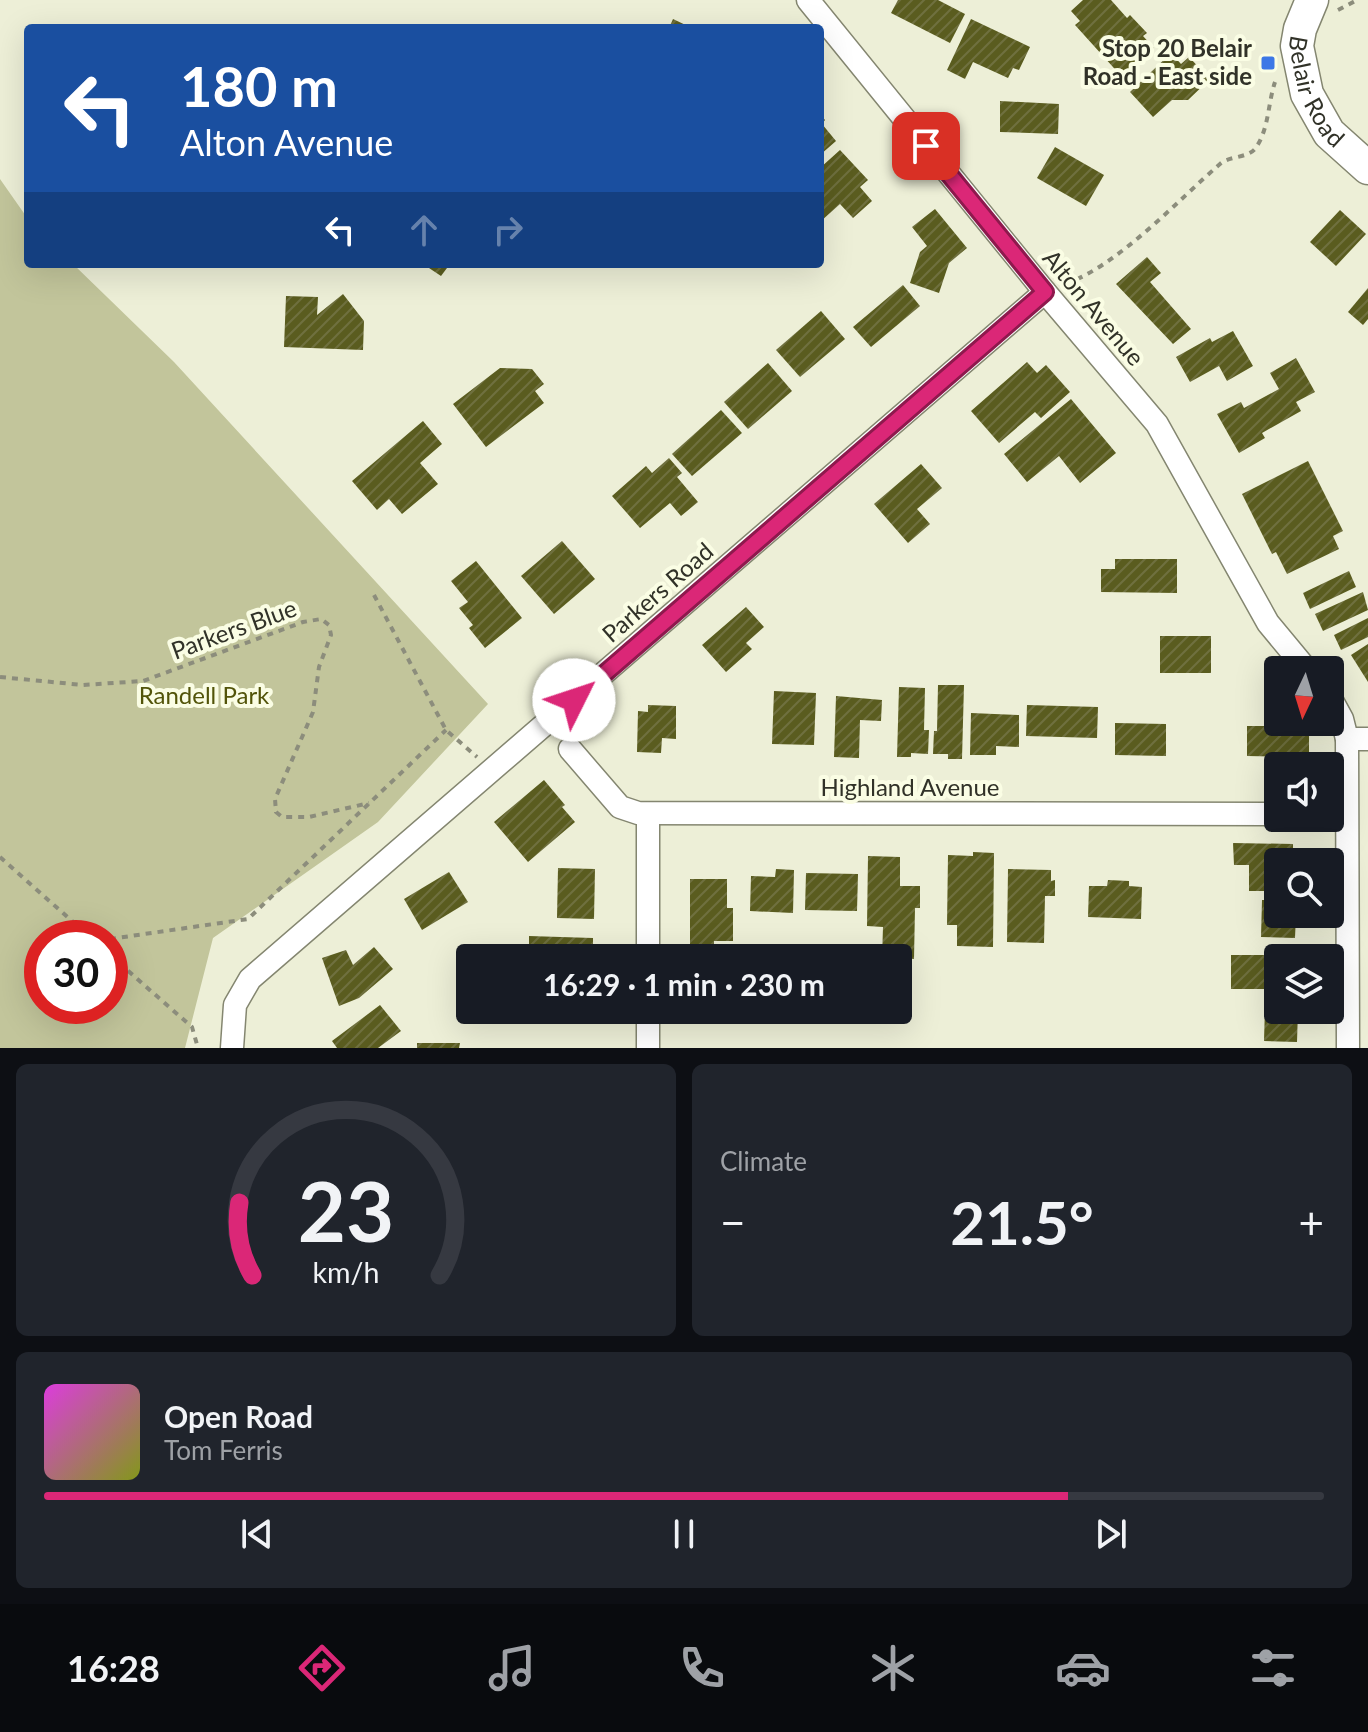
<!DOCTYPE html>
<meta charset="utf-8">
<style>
body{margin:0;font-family:Lato,sans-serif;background:#20242c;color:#f1f3f6;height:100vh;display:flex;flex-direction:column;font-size:30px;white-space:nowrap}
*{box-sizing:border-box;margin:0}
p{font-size:26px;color:#9ea1a6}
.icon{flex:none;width:44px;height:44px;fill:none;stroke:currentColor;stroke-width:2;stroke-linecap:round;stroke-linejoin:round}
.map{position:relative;height:1048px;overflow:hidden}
.drawer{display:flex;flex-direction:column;gap:16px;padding:16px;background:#0d0f14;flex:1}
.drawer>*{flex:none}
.top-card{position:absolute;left:24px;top:24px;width:800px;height:244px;border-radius:8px;box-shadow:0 8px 32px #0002;background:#1a4fa0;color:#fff;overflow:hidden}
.needle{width:52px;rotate:184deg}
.tools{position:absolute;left:1264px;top:656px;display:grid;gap:16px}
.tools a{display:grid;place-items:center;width:80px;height:80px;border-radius:8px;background:#171b24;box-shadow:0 8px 32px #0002;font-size:40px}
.speed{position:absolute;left:24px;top:920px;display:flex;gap:16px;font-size:40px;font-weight:700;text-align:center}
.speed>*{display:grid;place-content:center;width:104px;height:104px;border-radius:50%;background:#171b24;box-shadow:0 8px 32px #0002;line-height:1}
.speed .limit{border:12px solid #d22;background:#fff;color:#111}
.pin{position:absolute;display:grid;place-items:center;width:68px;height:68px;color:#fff;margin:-34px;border-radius:16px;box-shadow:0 4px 12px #0006}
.me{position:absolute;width:88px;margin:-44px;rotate:49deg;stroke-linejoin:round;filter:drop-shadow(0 0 6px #0008)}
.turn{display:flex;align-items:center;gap:28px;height:168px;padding:0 24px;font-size:36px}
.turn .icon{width:104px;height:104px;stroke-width:2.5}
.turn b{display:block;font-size:56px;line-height:68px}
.lanes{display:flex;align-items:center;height:76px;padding:0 24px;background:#0003;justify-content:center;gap:40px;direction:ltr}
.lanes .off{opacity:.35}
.big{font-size:60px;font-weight:700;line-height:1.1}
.drawer .tile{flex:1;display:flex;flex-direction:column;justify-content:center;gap:12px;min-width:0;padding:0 28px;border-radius:12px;background:#20242c}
.drawer .dial{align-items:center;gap:0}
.dial svg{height:208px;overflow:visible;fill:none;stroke:#363941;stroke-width:7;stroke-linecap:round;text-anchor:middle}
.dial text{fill:#f1f3f6;stroke:none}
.song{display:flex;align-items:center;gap:24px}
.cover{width:96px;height:96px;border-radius:12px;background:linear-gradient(135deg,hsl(300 70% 55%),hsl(70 70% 35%))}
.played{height:8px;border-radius:4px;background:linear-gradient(90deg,#db2777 80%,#363941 80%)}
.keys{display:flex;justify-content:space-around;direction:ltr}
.heat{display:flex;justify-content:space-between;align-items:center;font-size:44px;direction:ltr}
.drawer .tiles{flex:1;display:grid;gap:16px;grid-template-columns:1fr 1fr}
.tile:last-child{grid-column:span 2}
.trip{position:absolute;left:456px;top:944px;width:456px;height:80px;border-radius:8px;background:#171b24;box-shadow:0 8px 32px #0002;font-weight:700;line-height:80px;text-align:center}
.dock{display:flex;height:128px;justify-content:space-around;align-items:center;background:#090b0e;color:#9ea1a6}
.dock .icon{width:56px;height:56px}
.dock .active{color:#db2777}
.dock b{font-size:36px;color:#f1f3f6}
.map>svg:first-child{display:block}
.green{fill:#c2c59b;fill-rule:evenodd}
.building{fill:url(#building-hatch)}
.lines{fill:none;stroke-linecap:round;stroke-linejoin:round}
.minor-casing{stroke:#848670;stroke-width:25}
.secondary-casing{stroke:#848670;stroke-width:35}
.path{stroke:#8c8d7c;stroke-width:4;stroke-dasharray:6 6;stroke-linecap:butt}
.minor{stroke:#fff;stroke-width:22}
.secondary{stroke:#fff;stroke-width:32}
.route-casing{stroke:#8e194d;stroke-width:20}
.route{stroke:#db2777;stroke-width:14}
.poi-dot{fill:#3c77e6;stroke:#fafde4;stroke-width:3}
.labels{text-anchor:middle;stroke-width:8;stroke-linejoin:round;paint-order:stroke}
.poi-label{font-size:24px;font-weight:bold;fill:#313228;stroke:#fafde4;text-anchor:end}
.street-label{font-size:24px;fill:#313228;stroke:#fafde4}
.park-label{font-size:24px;fill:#525409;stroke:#fafde4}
</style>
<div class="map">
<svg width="1368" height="1048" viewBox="0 0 1368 1048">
<defs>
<pattern id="building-hatch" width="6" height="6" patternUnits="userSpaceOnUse" patternTransform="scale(2)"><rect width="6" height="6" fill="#5a5c1f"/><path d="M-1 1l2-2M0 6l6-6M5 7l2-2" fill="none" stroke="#6f703f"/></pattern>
</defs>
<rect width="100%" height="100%" fill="#edefd7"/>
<path class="green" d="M0,179L28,219V264H73L174,362L488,704L378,822L213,938L185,1048H0ZM42,938H110V1006H42Z"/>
<g class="building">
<polygon points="898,0 938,0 965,14 950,43 891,13"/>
<polygon points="1083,0 1111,0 1127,18 1130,15 1147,33 1143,36 1154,48 1122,77 1075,25 1080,21 1071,11"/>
<polygon points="673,19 692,28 669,28"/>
<polygon points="971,19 1030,47 1019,70 1013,68 1008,78 973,62 965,79 947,70"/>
<polygon points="1171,53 1181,64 1189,57 1210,79 1188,100 1172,100 1153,117 1130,92"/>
<polygon points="1000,101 1059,104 1058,134 1000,132"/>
<polygon points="820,114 825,120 822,124 836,141 820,155"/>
<polygon points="1055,147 1104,175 1086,206 1037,178"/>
<polygon points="840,150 868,180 860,187 872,201 853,218 840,204 820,222 820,168"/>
<polygon points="935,209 967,248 949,263 939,293 910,283 920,252 927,246 912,227"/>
<polygon points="1340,210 1366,234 1336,266 1310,242"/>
<polygon points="1147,257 1161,273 1150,282 1191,329 1173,344 1116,284"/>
<polygon points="423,264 450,264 441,276"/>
<polygon points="903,285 920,306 871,347 853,327"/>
<polygon points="1368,288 1368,319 1363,325 1348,312"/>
<polygon points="343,294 364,321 363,350 284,347 286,296 318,297 317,315"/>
<polygon points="821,311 845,339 800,377 776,350"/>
<polygon points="1233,331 1253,366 1227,381 1219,366 1190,382 1176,357 1210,338 1212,342"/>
<polygon points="1296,358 1315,392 1296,402 1301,411 1262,433 1265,438 1239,453 1217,414 1241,402 1244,408 1279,389 1270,373"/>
<polygon points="1027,362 1037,373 1046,365 1070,392 1041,418 1035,412 999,443 971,411"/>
<polygon points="768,363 792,391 748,429 724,402"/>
<polygon points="500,368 532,369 544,384 535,391 544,403 486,447 453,404"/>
<polygon points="1071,399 1116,453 1080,483 1059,456 1027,482 1004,454"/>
<polygon points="721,410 742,433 692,476 672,454"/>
<polygon points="423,421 442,444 420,463 438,484 402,514 389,499 377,510 352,481"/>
<polygon points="669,458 682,473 677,477 698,502 681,516 670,503 640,528 612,496 646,466 652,473"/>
<polygon points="1308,461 1343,531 1333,536 1339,549 1287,574 1276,552 1272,554 1242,494"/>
<polygon points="921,464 942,488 917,509 930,524 908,543 874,504"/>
<polygon points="562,541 595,579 554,614 521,576"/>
<polygon points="1115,559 1177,559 1177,593 1101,592 1101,569 1115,569"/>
<polygon points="476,561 522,618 485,648 469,628 473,625 459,608 468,602 451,581"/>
<polygon points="1349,571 1356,587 1310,609 1303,593"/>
<polygon points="1363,592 1368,610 1323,631 1315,614"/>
<polygon points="746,607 764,627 746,643 752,649 726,672 702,645"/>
<polygon points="1368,618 1368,637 1341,650 1334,635"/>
<rect x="1160" y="636" width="51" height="37"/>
<polygon points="1368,644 1368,682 1351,655"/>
<polygon points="938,685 964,685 962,759 948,759 948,754 933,754 934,731 937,731"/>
<polygon points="899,687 925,688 924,730 929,730 928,754 911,753 911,757 897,757"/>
<polygon points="774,691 816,693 814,745 772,744"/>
<polygon points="836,696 882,700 881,721 860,720 859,758 834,757"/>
<polygon points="648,705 676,706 676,739 662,738 661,753 637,752 638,711 648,712"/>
<polygon points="1027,705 1098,707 1097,738 1026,736"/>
<polygon points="971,713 1019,715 1019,747 996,746 996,755 970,755"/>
<polygon points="1115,723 1166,724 1166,756 1115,755"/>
<polygon points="1247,726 1309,726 1309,757 1247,756"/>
<polygon points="544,780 565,805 562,807 575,822 528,862 494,822"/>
<polygon points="1233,843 1293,844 1293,862 1278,862 1278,891 1249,891 1249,865 1234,865"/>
<polygon points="973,852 994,853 993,947 957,946 957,925 947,925 948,855 973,856"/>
<polygon points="868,856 900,857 900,886 920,886 920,908 915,908 914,959 882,958 883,927 867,926"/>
<polygon points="558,868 595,869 594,919 557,918"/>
<polygon points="776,869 794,870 793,913 750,911 751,876 775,877"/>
<polygon points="1008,869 1051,870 1051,881 1055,880 1055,896 1045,896 1044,943 1007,942"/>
<polygon points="449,872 468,902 422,930 404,899"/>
<polygon points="806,873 858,874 857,911 805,910"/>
<polygon points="690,879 727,879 727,908 733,908 733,941 714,941 714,954 690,954"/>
<polygon points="1108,880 1129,881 1129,886 1142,887 1141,919 1088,917 1089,886 1107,886"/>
<polygon points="1262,900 1278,900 1278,914 1296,914 1295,938 1261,937"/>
<polygon points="529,936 593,938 593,958 529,958"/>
<polygon points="374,947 393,969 359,998 339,1006 322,958 346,950 353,965"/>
<polygon points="1231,955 1278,955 1278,999 1274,999 1274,989 1231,989"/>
<polygon points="380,1005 401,1031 378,1048 337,1048 332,1041"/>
<polygon points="1265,1006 1278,1007 1278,1010 1298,1010 1297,1042 1264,1041"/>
<polygon points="417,1043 460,1043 459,1048 417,1048"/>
</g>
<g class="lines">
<g class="minor-casing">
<g id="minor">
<polyline points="808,0 1045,292 1157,424 1268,623 1307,670"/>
<polyline points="1330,697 1342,719 1347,739 1368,739"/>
<polyline points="1347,739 1348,1048"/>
<polyline points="570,749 620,807 638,813 1278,814"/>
<polyline points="648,814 648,958"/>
<polyline points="648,1010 648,1048"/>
<polyline points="232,1048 235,1005 250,979 1045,292"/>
</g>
</g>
<g class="secondary-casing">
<g id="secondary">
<path id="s1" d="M1312,0L1300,29L1297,46L1307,94L1329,133L1368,168"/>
</g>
</g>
<g class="path">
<polyline points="1338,10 1357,0"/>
<path d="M1066,284C1121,263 1176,202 1220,164C1230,155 1250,159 1257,146C1269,127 1268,103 1275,82"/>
<polyline points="374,595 446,730 477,757"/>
<polyline points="0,677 83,685 143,681 303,622 321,619 329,625 331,635 319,667 313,712 275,799 276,812 282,817 309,817 369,803"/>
<polyline points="0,857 91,938"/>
<polyline points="110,939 248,919 446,730"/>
<polyline points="110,955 192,1027 198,1048"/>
</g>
<use href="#minor" class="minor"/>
<use href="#secondary" class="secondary"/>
</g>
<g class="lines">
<g class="route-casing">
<polyline id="route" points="574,700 1045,292 926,146"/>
</g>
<use href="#route" class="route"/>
</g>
<rect class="poi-dot" x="1260" y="55" width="16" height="16" rx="4"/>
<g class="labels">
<g class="poi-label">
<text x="1252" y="57">Stop 20 Belair<tspan x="1252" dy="28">Road - East side</tspan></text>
</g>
<g class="street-label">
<text dy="8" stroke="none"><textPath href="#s1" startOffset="98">Belair Road</textPath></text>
<text transform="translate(1093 308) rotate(50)" y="8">Alton Avenue</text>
<text transform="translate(658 593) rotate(-41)" y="8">Parkers Road</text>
<text transform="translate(234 630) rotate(-20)" y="8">Parkers Blue</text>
<text x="910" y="796">Highland Avenue</text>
</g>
<g class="park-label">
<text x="204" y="704">Randell Park</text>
</g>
</g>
</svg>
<div class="tools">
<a><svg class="needle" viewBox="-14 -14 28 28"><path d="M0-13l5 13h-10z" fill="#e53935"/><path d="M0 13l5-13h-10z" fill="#9ea1a6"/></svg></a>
<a><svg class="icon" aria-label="sound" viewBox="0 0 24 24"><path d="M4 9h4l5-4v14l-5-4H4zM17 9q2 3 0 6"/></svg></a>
<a><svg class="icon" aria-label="search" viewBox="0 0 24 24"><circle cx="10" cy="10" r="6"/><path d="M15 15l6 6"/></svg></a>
<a><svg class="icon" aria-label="layers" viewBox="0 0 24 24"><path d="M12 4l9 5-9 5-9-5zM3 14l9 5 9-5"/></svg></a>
</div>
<div class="speed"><div class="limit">30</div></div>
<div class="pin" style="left:926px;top:146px;background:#d93025"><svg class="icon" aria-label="arrive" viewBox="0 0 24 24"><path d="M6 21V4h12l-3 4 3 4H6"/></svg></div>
<svg class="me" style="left:574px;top:700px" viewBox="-20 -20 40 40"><circle r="19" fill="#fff"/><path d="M0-13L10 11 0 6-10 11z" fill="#db2777"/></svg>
<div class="trip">16:29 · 1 min · 230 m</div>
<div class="top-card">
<div class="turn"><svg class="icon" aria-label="left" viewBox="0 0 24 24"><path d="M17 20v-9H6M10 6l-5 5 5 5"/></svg><div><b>180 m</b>Alton Avenue</div></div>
<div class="lanes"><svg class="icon" aria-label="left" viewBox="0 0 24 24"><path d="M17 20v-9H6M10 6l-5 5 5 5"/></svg><svg class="icon off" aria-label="ahead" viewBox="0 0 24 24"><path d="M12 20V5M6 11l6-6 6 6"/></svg><svg class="icon off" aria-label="right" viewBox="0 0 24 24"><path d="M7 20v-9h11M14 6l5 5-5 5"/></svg></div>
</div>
</div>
<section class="drawer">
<div class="tiles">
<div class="tile dial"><svg viewBox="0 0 100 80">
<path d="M14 69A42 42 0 1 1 86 69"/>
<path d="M14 69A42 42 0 0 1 9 41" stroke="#db2777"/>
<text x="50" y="56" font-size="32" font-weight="700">23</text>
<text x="50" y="72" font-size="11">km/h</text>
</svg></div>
<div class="tile"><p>Climate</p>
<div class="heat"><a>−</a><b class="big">21.5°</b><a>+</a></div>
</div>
<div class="tile">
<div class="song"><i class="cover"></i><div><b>Open Road</b><p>Tom Ferris</p></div></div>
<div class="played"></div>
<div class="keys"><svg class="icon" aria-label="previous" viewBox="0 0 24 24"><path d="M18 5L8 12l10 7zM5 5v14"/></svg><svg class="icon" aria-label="pause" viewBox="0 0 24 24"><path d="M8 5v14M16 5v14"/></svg><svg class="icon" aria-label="next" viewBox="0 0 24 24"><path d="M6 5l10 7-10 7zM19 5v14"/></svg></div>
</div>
</div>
</section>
<nav class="dock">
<b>16:28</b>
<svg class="icon active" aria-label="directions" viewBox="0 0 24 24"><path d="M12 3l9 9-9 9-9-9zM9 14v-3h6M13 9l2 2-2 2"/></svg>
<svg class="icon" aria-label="music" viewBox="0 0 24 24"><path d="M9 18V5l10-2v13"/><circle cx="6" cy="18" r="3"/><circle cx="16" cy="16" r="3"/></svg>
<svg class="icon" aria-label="phone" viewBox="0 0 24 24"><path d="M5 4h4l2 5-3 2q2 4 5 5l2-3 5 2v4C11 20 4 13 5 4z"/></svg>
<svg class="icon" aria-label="climate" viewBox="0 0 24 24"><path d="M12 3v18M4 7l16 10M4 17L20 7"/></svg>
<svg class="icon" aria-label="car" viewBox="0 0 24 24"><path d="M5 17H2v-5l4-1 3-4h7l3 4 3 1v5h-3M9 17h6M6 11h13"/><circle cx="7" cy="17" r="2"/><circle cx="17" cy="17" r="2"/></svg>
<svg class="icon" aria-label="filters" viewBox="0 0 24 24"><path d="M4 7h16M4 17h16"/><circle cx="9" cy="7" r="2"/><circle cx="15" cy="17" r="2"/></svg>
</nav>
